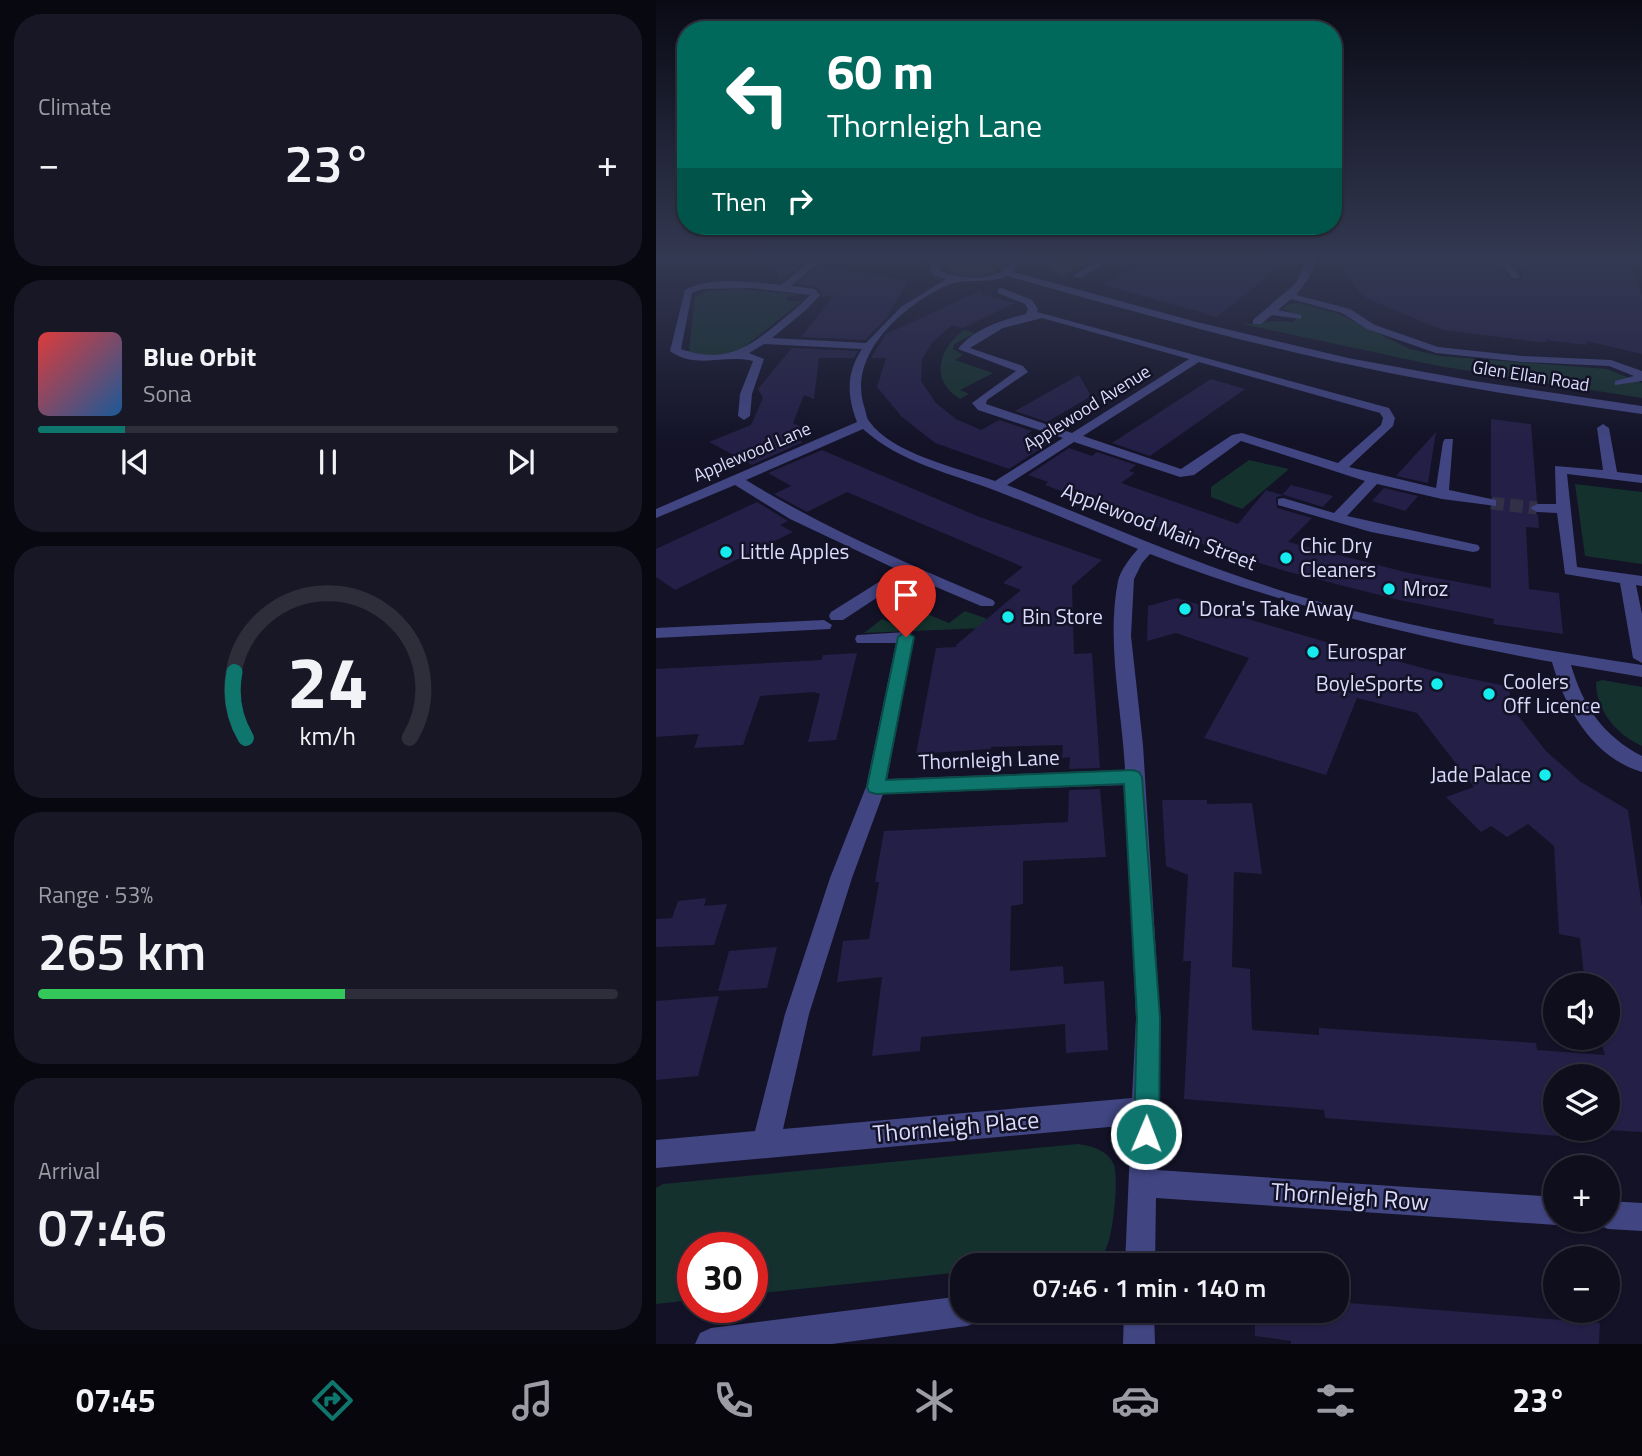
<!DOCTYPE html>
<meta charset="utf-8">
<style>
body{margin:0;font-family:"Titillium Web",sans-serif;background:#171726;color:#f1f3f6;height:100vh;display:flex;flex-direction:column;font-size:26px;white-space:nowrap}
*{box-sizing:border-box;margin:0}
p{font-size:23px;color:#9b9ca4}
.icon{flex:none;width:38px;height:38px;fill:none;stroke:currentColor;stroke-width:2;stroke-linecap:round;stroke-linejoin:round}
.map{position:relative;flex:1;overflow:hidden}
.side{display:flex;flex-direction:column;gap:14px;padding:14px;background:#080810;width:656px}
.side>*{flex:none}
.banner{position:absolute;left:21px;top:21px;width:665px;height:214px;border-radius:28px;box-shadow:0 2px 5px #0004,0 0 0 2px #2e2e3b;background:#00695c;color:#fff;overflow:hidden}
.buttons{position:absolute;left:887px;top:973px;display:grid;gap:14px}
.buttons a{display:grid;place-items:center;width:77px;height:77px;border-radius:50%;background:#0e0e1d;box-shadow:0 2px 5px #0004,0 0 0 2px #2e2e3b;font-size:35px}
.speed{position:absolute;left:21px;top:1232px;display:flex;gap:14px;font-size:35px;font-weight:700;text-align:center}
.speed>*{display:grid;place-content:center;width:91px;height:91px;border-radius:50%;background:#0e0e1d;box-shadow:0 2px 5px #0004,0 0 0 2px #2e2e3b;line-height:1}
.speed .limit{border:10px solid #d22;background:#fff;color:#111}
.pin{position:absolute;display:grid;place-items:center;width:60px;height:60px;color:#fff;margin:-72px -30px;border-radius:50% 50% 50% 0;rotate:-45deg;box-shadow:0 0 7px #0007}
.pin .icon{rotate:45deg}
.me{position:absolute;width:77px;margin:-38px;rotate:1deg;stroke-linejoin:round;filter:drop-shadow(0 0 5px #0008)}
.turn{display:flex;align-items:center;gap:24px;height:147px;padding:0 35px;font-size:32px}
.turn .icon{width:91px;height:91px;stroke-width:2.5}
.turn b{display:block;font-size:49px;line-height:60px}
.then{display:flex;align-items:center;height:66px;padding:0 35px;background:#0003;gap:14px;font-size:26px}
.big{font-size:52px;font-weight:600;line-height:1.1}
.side .widget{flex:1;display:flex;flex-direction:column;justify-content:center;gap:10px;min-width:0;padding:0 24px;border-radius:28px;background:#171726}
.side .dial{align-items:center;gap:0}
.dial svg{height:182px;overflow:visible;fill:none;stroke:#2e2e3b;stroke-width:7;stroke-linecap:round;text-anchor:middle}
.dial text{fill:#f1f3f6;stroke:none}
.song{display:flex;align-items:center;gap:21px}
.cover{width:84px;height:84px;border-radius:10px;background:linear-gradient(135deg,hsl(0 70% 55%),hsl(210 70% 35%))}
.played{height:7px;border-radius:4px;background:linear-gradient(90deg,#0f766e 15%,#2e2e3b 15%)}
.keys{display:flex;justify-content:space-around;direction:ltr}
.heat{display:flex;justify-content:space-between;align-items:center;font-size:38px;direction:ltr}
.charge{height:10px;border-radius:5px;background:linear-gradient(90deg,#34c759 53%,#2e2e3b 0)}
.trip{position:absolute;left:294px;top:1253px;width:399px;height:70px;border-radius:28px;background:#0e0e1d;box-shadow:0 2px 5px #0004,0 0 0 2px #2e2e3b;font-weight:600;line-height:70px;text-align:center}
.tab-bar{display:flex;height:112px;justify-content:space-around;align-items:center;background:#06060c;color:#9b9ca4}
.tab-bar .icon{width:49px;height:49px}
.tab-bar .active{color:#0f766e}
.tab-bar b{font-size:32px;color:#f1f3f6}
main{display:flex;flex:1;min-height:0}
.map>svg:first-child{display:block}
.green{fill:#15312d}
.building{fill:#241f46}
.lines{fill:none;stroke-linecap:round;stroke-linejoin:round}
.minor-tunnel{stroke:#313047;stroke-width:13;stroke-dasharray:13 6;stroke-linecap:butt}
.minor{fill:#414582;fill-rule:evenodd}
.route{fill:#0f766e;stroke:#0a4d48;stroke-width:2}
.poi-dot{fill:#16eced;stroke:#131227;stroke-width:2.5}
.labels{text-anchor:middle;stroke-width:5;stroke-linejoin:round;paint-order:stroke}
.far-street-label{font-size:18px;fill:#dbdbfc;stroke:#131227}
.street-label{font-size:21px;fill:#dbdbfc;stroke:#131227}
.poi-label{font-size:21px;fill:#dbdbfc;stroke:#131227;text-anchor:start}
.near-street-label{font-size:24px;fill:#dbdbfc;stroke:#131227}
</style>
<main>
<section class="side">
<div class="widget"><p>Climate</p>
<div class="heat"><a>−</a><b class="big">23°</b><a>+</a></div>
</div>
<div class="widget">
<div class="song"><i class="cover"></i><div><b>Blue Orbit</b><p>Sona</p></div></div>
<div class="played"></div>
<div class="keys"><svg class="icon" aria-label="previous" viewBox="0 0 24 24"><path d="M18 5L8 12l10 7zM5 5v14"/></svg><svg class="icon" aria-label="pause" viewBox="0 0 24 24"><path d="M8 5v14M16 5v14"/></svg><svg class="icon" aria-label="next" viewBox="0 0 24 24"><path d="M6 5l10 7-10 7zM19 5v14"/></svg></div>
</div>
<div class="widget dial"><svg viewBox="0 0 100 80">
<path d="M14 69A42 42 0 1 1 86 69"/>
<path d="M14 69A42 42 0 0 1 9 40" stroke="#0f766e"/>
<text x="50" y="56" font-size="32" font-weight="700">24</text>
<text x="50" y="72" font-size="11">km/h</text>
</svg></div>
<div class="widget"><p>Range · 53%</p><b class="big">265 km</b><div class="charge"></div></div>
<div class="widget"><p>Arrival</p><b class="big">07:46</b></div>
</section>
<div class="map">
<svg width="986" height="1344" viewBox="0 0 986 1344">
<rect width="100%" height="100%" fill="#131227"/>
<g class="green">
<path d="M314,257L337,259L346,264V267C333,278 304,281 291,268L294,263Z"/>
<polygon points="381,257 440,257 406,277 395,271"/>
<polygon points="78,289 140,294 143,295 130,297 131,301 146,301 82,352 61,356 36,353 33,350 39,297 52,291"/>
<path d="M644,303L683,314L754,349L784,356L951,369L986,383V398L783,366L586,324C604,324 620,319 637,322L643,316L628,309L630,305Z"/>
<path d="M308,330L319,333L298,344L297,349L307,355L299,360L337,373L304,390L313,394L304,399C273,380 283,348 308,330Z"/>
<polygon points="593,460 633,469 586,509 555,497 555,487"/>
<polygon points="919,484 986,492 986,564 929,556"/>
<polygon points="247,604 293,623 309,611 354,627 208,633 226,619 246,628 259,618 239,610"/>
<path d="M946,680L986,687V746C961,735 940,711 940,682Z"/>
<path d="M422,1144C436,1146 452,1150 458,1165C463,1179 457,1238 449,1251C446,1257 439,1262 433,1265H306V1272L96,1294V1248H37V1300L0,1304V1188L7,1184Z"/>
</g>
<g class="building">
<polygon points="493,257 533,258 636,257 561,317 448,285"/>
<polygon points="677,257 838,257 856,281 864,280 867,276 852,257 963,257 978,272 986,295 986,354 930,341 930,345 890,340 890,342 881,342 787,330 712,299 704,293"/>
<polygon points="117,264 146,265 124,282"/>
<polygon points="162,267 198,271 251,281 232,316 209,340 145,337 178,295 166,297 166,293 159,286 141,284"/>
<polygon points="324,291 327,295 359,303 307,328 296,325 277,342 266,359 265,381 280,403 300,419 325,430 343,420 376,431 371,434 395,442 353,469 279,443 246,417 221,387 230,358 215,358 230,334"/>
<polygon points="136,348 202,351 198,358 163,358 158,399 148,395 137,423 147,428 133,436 147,442 96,465 53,442 95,425 107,398 102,389"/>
<polygon points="423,375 435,396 391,422 359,411"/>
<polygon points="555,379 589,389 494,456 456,443"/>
<polygon points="835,419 875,424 881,501 872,509 882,515 883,528 870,527 873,589 903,593 907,634 837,624 838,619 743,600 629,571 562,550 389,485 392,482 372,475 413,448 436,456 441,452 480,465 473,471 479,473 465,483 582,524 610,490 626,495 635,485 677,496 667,507 628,495 620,497 621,508 656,518 632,542 753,573 835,588 835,508 842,508 843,500 835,496"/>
<polygon points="780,432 772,483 740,476"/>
<polygon points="166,450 321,516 446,560 416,586 418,654 436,653 444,768 413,769 414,757 406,758 407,745 335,747 335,749 260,754 280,648 301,647 299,646 365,590 347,583 367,567 191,492 151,512 118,494 135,486 112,473"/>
<polygon points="728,488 762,496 749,511 716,501"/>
<polygon points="101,502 132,521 124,525 137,532 19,590 0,577 0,549"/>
<polygon points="521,598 670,642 782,672 855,687 853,699 860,713 890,751 925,782 972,810 986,907 986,1132 952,1130 952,1076 900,1076 900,1129 902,1136 669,1118 668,1110 528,1099 535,961 527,961 532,875 510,866 506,800 551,800 551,804 596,803 606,874 578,872 576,967 594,969 596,1030 663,1035 663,1028 880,1043 881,1050 949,1055 944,1038 952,1038 952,985 929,985 924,938 903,934 898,846 872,824 851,837 835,826 825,832 790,797 818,787 761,713 701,698 670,775 548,738 593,658 520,633 491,641 492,606"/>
<polygon points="201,653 180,740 152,742 164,694 158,692 104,696 87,745 38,748 43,734 0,737 0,669 166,660 167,655"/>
<polygon points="444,789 450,857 367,861 367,904 355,906 354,971 407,966 408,984 448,981 452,1050 410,1053 409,1024 265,1037 264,1051 216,1056 226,977 181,982 187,941 213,939 223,882 219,882 228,831 412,822 413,790"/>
<polygon points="50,898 48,906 71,904 58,945 0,947 0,919 16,918 22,901"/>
<polygon points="121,947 111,988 62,991 73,951"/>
<polygon points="63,996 42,1076 0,1080 0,1001"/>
<polygon points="681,1302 944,1323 943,1344 635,1344 635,1341 599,1336 599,1311 681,1311"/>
</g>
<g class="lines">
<polyline class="minor-tunnel" points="835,503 881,508"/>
<g class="minor">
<path d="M160,257L168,258L135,286L159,289L164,295L151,309L116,338L210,343L245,307L290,279L278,275L273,268L278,262L261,257H299L284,266V271C305,279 338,283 354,264L346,257H355L363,264L357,272L541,322L692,358L818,381L986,406V414C873,398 761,381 650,355C549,332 450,304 351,276C331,285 308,277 289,286C246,307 192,354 208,406C210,411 210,417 213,421C236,454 302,468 339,481L407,438L322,410L316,403L360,371L302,349C318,329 346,320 370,314L372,309L369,304L342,293V289L345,288L376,300L382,309L381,312L733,408L739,418L737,426L693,467L780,488L787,442L789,439H797L793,490L840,500V506L786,499L721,484L691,516L822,545L824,548L822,551L817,552L715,532L622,505V499L627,498L678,513L709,481L585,441L538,475L524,477L418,442L351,485C448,523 543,566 643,596C755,629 871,647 986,665V677L915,665C927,706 947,736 986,756V772C936,757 909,708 896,662C759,637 625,605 494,554L486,563L478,579L475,636L487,745L504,1018L501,1170L900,1197V1220L910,1221L900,1225L500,1198L499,1265H469L475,1125L0,1168V1140L99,1131L129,1014L174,878L210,787L240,643H201L199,639L201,635L250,632L258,637L231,779L469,770C466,709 450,642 462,581C465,569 474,558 482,549C436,530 390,510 343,492C295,473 246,464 207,429L90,480C168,528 252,564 337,600L339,603L337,606H325L254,576L187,620H175L173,616L175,612L242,570L134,519L79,485L0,518V509L201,422C191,396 190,373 206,349L108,344L93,353L108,359L96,394L94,416L88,420L82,416L84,394L97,361C69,354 40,370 14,351L29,290C56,276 94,282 125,285ZM95,288L154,295C144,306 132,315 121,324C88,351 67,363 25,349L36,293L46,289ZM386,318L533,359L416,433L330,404L331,400L372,372L367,366L314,348L347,328ZM543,362L724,413L727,418L725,425L682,463L586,433L576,435L525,469L427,436ZM469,785L480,1018L476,1098L127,1129L153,1014L196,878L227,794Z"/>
<polygon points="448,257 458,257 425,278 417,276"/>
<polygon points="653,257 661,257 654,276 640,295 694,309 719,325 782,347 866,356 955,360 986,371 986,381 959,385 959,381 978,376 953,366 866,362 780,353 711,329 686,313 635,299 622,310 645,315 645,319 616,315 605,324 597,324 597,320 640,283"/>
<polygon points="841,257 849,257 864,276 862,278 856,278"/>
<polygon points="947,424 953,428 961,472 986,475 986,483 911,474 921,567 986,576 986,586 980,585 986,614 986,663 977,658 964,583 909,574 901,513 881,512 874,508 881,504 900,504 899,466 947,470 941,428"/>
<polygon points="168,620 176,625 174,629 0,638 0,628"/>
<polygon points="952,1201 986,1203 986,1231 952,1229 942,1225 940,1220 952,1220"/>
<polygon points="306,1296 306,1311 326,1311 322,1322 311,1326 176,1344 39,1344 44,1333 55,1328"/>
<polygon points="468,1311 498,1311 499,1344 467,1344"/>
</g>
</g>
<linearGradient id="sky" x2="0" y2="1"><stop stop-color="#0a0a15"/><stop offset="0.58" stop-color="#333952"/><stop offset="1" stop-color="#333952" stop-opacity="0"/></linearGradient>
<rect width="986" height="445" fill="url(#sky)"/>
<polygon class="route" points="250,632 258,637 230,780 477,770 483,772 486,777 504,1018 503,1134 499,1143 490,1147 481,1143 478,1134 481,1018 468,784 220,794 213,792 211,787 242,637"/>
<g class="poi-dot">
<circle cx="70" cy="552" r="7"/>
<circle cx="630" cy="558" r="7"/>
<circle cx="733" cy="589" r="7"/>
<circle cx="529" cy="609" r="7"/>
<circle cx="352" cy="617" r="7"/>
<circle cx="657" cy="652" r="7"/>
<circle cx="781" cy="684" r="7"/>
<circle cx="833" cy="694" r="7"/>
<circle cx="889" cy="775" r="7"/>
</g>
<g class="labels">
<g class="far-street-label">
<text transform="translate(875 376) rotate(9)" y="6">Glen Ellan Road</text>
<text transform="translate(431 408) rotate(-32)" y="6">Applewood Avenue</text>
<text transform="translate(96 452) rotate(-23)" y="6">Applewood Lane</text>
</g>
<g class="street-label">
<text transform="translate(503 527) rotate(21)" y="7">Applewood Main Street</text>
<text transform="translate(333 760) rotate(-2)" y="7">Thornleigh Lane</text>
</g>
<g class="poi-label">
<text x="644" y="553">Chic Dry<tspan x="644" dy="24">Cleaners</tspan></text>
<text x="84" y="559">Little Apples</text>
<text x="747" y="596">Mroz</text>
<text x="543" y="616">Dora's Take Away</text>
<text x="366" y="624">Bin Store</text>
<text x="671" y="659">Eurospar</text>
<text x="847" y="689">Coolers<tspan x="847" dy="24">Off Licence</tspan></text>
<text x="767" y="691" text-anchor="end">BoyleSports</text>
<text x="875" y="782" text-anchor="end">Jade Palace</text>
</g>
<g class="near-street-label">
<text transform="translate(300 1127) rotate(-5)" y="8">Thornleigh Place</text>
<text transform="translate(694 1197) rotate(4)" y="8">Thornleigh Row</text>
</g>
</g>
</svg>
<div class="buttons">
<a><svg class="icon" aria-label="sound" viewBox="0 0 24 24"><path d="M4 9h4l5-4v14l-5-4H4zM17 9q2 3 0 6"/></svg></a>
<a><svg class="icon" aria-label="layers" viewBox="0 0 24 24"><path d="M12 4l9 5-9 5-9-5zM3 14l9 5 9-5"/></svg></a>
<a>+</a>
<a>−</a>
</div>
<div class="speed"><div class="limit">30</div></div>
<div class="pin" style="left:250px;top:637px;background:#d93025"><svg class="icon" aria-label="arrive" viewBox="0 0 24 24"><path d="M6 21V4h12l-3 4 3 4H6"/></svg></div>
<svg class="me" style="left:490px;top:1134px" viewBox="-20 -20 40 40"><circle r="17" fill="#0f766e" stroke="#fff" stroke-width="3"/><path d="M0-11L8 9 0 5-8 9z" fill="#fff"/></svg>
<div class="trip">07:46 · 1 min · 140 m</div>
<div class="banner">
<div class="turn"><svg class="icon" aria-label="left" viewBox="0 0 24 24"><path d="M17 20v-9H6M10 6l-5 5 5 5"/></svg><div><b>60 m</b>Thornleigh Lane</div></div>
<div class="then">Then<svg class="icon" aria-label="right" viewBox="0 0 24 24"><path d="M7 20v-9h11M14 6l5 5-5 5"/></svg></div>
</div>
</div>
</main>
<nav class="tab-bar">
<b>07:45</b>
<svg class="icon active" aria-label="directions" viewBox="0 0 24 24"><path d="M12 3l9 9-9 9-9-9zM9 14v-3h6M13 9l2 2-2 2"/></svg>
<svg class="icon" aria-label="music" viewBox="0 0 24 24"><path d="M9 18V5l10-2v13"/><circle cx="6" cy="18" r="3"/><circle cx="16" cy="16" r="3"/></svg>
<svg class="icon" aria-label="phone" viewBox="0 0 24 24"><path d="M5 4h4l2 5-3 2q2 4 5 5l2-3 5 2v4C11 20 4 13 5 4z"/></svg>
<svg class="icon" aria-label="climate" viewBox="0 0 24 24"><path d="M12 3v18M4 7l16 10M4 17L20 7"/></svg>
<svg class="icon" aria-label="car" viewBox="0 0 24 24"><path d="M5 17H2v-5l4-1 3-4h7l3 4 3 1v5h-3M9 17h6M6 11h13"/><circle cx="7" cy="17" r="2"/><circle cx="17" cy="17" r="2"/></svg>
<svg class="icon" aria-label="filters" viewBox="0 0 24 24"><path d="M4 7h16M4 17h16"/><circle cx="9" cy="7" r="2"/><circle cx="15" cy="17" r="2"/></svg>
<b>23°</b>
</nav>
